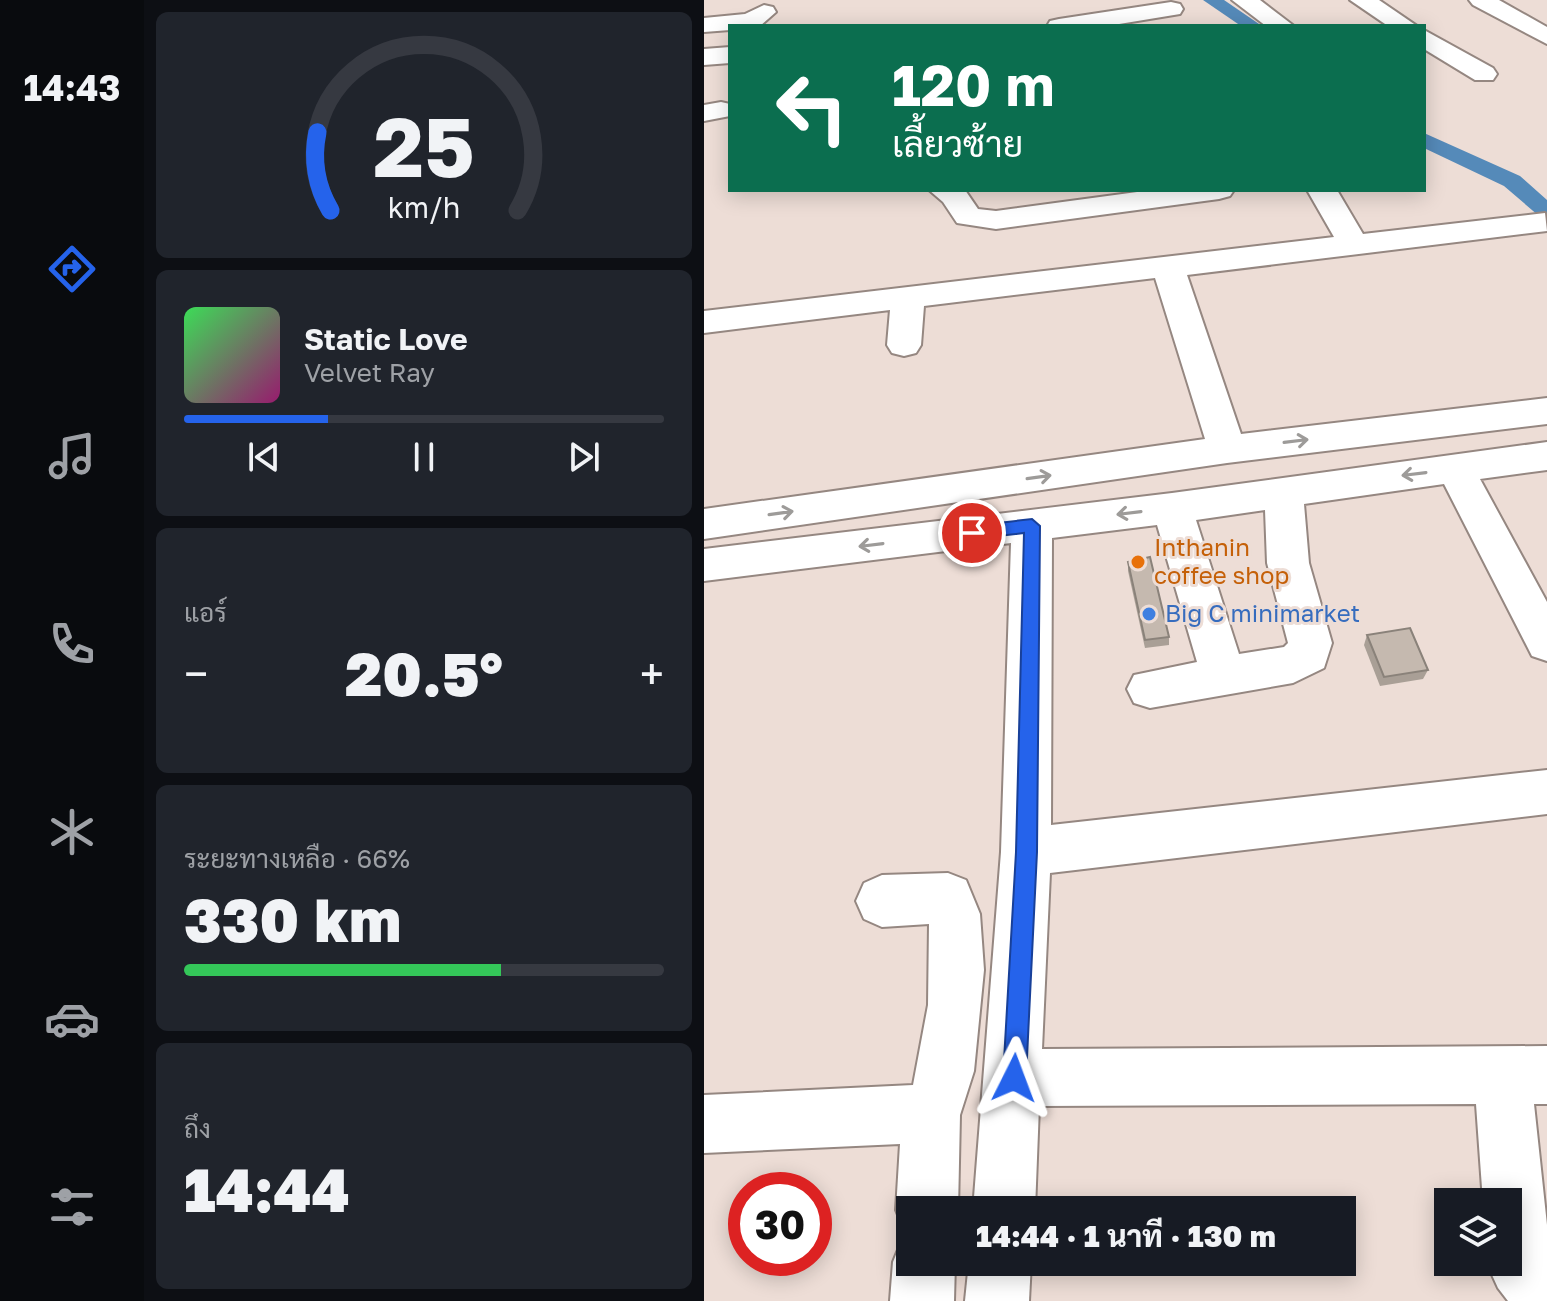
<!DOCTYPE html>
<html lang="th">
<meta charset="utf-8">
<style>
body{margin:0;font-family:"Golos Text",Sarabun,sans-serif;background:#20242c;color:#f1f3f6;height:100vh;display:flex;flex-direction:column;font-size:30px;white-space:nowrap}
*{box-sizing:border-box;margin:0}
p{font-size:26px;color:#9ea1a6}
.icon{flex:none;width:44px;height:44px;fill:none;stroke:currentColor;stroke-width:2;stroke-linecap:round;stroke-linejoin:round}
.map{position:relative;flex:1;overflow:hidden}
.side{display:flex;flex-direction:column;gap:12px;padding:12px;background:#0d0f14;width:560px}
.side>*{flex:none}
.top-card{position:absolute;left:24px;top:24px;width:698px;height:168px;border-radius:0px;box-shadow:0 4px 20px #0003;background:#0b6e4f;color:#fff;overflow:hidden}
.controls{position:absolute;left:730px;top:1188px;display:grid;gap:16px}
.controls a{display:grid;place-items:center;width:88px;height:88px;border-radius:0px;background:#171b24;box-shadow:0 4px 20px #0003;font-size:40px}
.speed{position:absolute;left:24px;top:1172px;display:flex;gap:16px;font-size:40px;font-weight:700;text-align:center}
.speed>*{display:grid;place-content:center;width:104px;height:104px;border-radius:50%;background:#171b24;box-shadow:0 4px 20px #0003;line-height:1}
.speed .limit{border:12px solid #d22;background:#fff;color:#111}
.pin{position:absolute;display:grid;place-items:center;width:68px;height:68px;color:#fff;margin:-34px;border:4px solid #fff;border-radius:50%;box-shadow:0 2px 8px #0007}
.me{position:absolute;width:88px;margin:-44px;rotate:3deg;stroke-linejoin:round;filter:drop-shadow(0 0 6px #0008)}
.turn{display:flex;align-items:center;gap:28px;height:168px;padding:0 32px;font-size:36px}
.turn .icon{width:104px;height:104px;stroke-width:2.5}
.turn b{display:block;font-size:56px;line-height:68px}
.big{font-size:60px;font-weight:800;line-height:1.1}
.side .tile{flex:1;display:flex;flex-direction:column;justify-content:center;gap:12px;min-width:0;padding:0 28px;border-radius:12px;background:#20242c}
.side .dial{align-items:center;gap:0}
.dial svg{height:208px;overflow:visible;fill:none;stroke:#363941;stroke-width:7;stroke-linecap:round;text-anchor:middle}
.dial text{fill:#f1f3f6;stroke:none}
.song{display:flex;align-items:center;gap:24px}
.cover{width:96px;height:96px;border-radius:12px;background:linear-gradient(135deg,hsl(130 70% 55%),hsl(320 70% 35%))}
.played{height:8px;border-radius:4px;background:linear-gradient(90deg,#2563eb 30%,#363941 30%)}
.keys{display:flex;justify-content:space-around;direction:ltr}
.heat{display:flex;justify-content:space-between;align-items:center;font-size:44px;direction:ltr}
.charge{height:12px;border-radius:6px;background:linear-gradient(90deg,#34c759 66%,#363941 0)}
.trip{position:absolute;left:192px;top:1196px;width:460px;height:80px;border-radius:0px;background:#171b24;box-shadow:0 4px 20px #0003;font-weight:800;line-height:80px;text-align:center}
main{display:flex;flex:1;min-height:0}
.tab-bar{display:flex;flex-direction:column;width:144px;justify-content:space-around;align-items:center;background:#090b0e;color:#9ea1a6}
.tab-bar .icon{width:56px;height:56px}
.tab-bar .on{color:#2563eb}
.tab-bar b{font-size:36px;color:#f1f3f6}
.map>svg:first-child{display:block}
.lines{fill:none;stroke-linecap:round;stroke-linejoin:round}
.canal{fill:#558ab9;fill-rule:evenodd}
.minor-casing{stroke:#958781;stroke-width:4}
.minor{fill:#fff;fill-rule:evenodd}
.wall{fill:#a99f96}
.building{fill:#c5b9af;stroke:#8a827a;stroke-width:2}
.oneway{stroke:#9d9b99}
.route{fill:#2563eb;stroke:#184099;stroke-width:2}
.food-dot{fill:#e8710a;stroke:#edddd6;stroke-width:3}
.shop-dot{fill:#3f7fe0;stroke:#edddd6;stroke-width:3}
.labels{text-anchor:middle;stroke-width:6;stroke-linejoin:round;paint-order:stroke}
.food-label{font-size:24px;fill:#c56008;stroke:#edddd6;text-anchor:start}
.shop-label{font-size:24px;fill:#366cbe;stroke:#edddd6;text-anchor:start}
</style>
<main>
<nav class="tab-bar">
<b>14:43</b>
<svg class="icon on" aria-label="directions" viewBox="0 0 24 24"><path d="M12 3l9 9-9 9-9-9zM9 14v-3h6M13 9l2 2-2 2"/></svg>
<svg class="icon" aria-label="music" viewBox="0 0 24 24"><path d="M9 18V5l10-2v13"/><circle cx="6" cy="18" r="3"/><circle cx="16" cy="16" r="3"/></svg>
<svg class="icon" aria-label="phone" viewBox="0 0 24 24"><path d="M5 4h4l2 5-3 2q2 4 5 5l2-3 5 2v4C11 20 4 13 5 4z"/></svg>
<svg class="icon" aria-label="climate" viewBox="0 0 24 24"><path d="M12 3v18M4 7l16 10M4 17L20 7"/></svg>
<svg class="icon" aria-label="car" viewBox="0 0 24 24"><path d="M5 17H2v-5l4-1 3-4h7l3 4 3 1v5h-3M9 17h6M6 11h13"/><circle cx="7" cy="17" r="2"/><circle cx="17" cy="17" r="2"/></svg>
<svg class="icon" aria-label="filters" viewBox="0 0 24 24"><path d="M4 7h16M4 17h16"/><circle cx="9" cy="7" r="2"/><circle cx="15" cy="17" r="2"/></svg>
</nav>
<section class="side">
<div class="tile dial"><svg viewBox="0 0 100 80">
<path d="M14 69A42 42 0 1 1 86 69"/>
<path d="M14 69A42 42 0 0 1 9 39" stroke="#2563eb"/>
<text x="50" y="56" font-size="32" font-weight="700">25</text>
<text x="50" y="72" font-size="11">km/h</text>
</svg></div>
<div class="tile">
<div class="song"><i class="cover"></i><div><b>Static Love</b><p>Velvet Ray</p></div></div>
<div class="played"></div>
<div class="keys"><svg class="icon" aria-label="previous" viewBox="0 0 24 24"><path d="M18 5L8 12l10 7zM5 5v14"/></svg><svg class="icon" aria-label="pause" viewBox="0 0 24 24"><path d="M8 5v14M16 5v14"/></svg><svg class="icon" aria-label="next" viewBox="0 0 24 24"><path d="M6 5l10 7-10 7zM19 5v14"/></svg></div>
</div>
<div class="tile"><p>แอร์</p>
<div class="heat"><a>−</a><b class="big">20.5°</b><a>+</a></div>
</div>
<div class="tile"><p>ระยะทางเหลือ · 66%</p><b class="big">330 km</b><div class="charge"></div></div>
<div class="tile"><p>ถึง</p><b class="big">14:44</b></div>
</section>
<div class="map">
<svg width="843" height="1301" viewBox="0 0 843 1301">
<rect width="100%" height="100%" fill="#edddd6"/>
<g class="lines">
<g class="canal">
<polygon points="499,0 520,0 558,26 537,26"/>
<polygon points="720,133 816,176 843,200 843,218 835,216 800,186 720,148"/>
</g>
<g class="minor-casing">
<g id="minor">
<polygon points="528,0 556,0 590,26 562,26"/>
<polygon points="646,0 675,0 713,26 684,26"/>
<polygon points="765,0 795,0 843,27 843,44 769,5"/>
<polygon points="467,2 476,4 479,9 476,14 403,26 343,26 346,21 355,19"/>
<polygon points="60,5 69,7 72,12 56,26 26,26 26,30 0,32 0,18 41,14"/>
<polygon points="720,30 789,68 793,74 789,80 771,80 720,49"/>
<polygon points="26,47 26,63 0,65 0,49"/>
<polygon points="17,102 26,104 26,116 0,121 0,105"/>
<polygon points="225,190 261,190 274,209 292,211 448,190 530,190 526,196 515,199 292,229 253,223 239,202"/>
<polygon points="603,190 633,190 659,234 841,213 843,231 483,275 537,434 843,398 843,424 523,463 0,539 0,509 501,439 451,278 220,306 217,345 212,353 200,356 188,353 183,345 186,310 0,333 0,311 630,237"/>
<path d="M843,442V470L776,479L843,602V661L828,656L740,484L600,504L605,563L628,643L620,668L589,683L446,708L430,703L423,689L430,675L493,662L453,525L348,538L347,825L843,770V814L346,873L338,1049L843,1046V1104H830L843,1225V1301H804L794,1288L784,1266V1262H804V1202H779L772,1104L335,1106L331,1210H269L297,852L307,543L0,581V549L468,493ZM561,510L563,563L584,643L580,647L535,654L492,520Z"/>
<polygon points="244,873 262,880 276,914 280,970 270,1071 256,1115 254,1210 206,1210 206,1234 201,1232 192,1210 196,1144 0,1153 0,1095 209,1085 224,1005 225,924 178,927 160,919 152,901 160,883 178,875"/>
<polygon points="206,1236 206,1262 251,1262 250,1301 186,1301 189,1262 198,1240"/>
<polygon points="265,1262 327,1262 325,1301 261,1301"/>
</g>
</g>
<use href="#minor" class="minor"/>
</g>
<g class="wall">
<polygon points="424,562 465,637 465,645 441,648 424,571"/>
<polygon points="663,635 724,670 719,679 676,686 660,645"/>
</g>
<g class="building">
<polygon points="446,557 465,637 441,640 424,562"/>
<polygon points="706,628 724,670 680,677 663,635"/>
</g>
<defs><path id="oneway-shaft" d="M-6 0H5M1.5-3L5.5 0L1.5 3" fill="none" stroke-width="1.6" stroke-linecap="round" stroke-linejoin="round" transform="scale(2)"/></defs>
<g class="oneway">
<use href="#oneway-shaft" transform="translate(592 441) rotate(-7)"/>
<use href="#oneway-shaft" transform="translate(710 474) rotate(173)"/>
<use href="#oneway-shaft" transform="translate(335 477) rotate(-8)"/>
<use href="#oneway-shaft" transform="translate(77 513) rotate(-8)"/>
<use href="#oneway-shaft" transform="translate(425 513) rotate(173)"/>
<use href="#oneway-shaft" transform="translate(167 545) rotate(173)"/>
</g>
<polygon class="route" points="328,519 336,526 333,852 322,1078 319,1087 310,1090 302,1087 299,1078 312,852 320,533 268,539 260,533 268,526"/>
<circle class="food-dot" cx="434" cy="562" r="8"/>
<circle class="shop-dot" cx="445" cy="614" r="8"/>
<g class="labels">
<g class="food-label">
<text x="450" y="556">Inthanin<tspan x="450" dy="28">coffee shop</tspan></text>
</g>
<g class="shop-label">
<text x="461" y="622">Big C minimarket</text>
</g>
</g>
</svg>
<div class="controls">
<a><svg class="icon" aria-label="layers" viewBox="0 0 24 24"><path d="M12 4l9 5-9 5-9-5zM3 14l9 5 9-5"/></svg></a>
</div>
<div class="speed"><div class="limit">30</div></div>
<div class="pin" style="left:268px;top:533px;background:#d93025"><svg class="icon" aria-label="arrive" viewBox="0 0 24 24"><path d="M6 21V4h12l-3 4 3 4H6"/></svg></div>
<svg class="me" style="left:310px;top:1078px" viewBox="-20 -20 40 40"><path d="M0-17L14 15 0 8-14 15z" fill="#2563eb" stroke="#fff" stroke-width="4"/></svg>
<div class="trip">14:44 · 1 นาที · 130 m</div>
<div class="top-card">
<div class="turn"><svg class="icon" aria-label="left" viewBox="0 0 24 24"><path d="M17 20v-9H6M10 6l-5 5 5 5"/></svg><div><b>120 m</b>เลี้ยวซ้าย</div></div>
</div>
</div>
</main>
